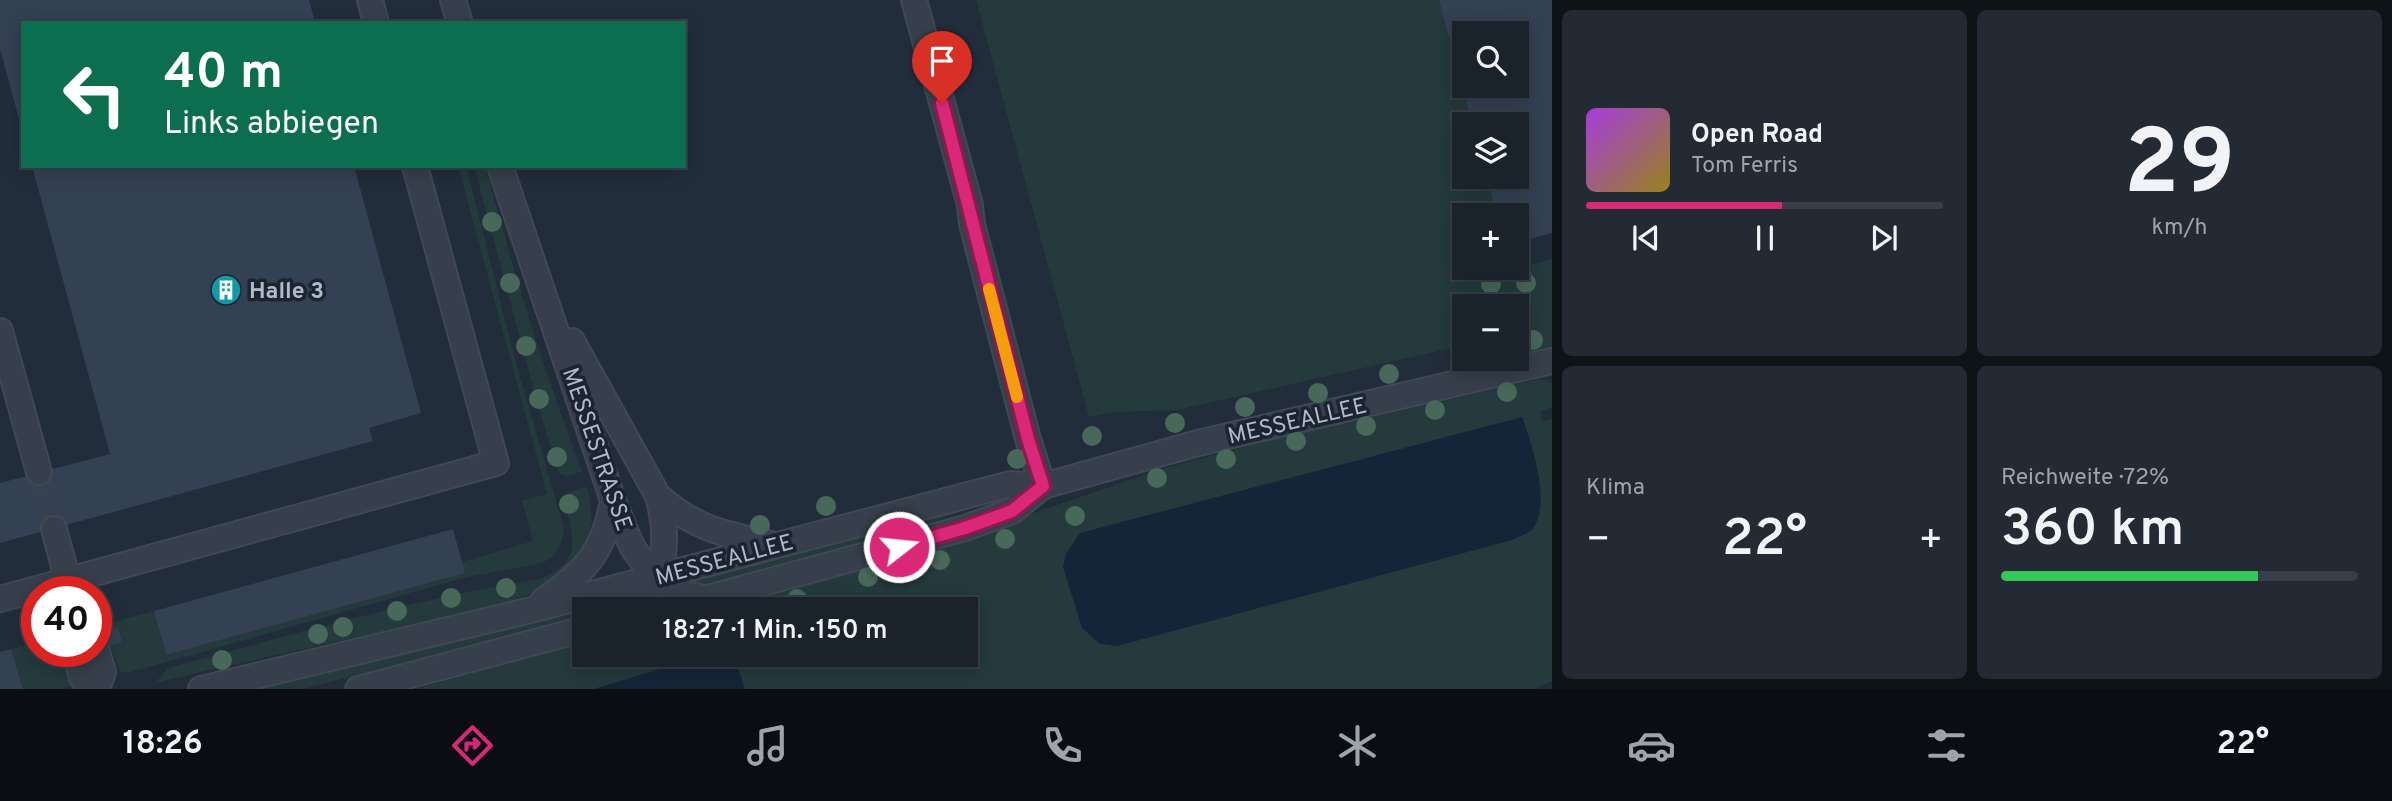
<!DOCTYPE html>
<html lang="de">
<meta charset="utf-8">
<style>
body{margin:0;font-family:Overpass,sans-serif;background:#232a34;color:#f1f3f6;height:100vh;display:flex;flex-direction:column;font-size:26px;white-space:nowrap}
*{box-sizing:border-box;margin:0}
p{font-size:23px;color:#9fa4a9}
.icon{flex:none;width:38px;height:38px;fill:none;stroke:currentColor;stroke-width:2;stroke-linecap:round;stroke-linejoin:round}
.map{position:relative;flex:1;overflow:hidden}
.details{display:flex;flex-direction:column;gap:10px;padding:10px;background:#0e1318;width:840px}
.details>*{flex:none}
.guide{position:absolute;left:21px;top:21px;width:665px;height:147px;border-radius:0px;box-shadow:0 4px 18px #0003,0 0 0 2px #383f48;background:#0b6e4f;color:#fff;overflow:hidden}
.buttons{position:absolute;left:1452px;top:21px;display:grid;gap:14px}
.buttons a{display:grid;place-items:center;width:77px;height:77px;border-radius:0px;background:#1a222c;box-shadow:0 4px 18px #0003,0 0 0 2px #383f48;font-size:35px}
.speed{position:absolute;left:21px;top:576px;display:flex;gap:14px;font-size:35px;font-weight:700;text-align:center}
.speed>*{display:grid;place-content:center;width:91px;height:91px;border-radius:50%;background:#1a222c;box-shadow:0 4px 18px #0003,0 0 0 2px #383f48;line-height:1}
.speed .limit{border:10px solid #d22;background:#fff;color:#111}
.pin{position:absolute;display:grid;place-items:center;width:60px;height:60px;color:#fff;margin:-72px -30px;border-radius:50% 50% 50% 0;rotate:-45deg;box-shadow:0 0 7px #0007}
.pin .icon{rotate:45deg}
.me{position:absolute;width:77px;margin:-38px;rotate:74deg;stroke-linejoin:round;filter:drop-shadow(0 0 5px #0008)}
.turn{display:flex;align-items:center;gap:24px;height:147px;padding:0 28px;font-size:32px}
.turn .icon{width:91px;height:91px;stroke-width:2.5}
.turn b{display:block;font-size:49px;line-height:60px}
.big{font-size:52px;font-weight:600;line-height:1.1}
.details .tile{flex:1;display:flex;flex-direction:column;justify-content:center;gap:10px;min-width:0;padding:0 24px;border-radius:10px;background:#232a34}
.details .dial{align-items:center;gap:0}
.dial b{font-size:91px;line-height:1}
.song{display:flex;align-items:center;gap:21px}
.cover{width:84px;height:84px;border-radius:10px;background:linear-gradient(135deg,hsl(280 70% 55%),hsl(50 70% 35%))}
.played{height:7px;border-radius:4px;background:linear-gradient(90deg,#db2777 55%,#383f48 55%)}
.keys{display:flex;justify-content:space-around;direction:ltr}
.heat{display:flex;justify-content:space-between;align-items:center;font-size:38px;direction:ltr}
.charge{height:10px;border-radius:5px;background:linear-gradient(90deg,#34c759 72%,#383f48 0)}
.details .tiles{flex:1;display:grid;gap:10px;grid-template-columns:repeat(2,1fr)}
.trip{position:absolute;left:572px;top:597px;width:406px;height:70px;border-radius:0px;background:#1a222c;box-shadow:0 4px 18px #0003,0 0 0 2px #383f48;font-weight:600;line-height:70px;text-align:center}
.tabs{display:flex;height:112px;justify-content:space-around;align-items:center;background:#0a0e12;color:#9fa4a9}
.tabs .icon{width:49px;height:49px}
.tabs .active{color:#db2777}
.tabs b{font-size:32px;color:#f1f3f6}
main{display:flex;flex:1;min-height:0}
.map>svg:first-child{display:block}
.green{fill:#243a3c}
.water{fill:#152539}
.building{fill:#344152;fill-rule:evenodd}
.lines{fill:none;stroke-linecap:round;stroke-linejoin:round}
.minor-tunnel{stroke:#374250;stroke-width:24;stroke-dasharray:24 12;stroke-linecap:butt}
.minor-casing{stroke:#3f4854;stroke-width:28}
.minor{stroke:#363f4b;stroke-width:24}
.tree{fill:#486859}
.route-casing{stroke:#8e194d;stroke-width:18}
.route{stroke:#db2777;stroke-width:12}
.slow{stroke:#f59e0b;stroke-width:12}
.labels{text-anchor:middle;stroke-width:7;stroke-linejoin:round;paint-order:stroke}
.poi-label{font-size:23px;font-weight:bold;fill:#b1bac7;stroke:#1b2430;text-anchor:start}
.street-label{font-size:23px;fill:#b1bac7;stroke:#1b2430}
</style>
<main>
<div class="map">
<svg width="1552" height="689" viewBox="0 0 1552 689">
<rect width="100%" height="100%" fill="#222d3b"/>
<g class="green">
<polygon points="976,0 1439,0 1472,124 1465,124 1465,177 1486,177 1497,215 1465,215 1465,268 1512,269 1552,259 1552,348 1517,356 1517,306 1465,306 1465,345 1177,410 1115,412 1089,417"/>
<path d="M458,166H466L516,363L564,528C562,545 559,555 542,563L463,578L160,664L127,673L120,671L110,646L122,642L118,628L106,631V624L109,623L154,611L166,655L464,573L462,562L533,541L522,501L547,494Z"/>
<path d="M474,166H485C513,270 544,371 582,471C574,474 566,480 558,472L536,398Z"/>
<polygon points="1540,379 1552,383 1552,407 1540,412 1543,422 1552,419 1552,681 1535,689 416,689 584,643 584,654 966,654 966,609 709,609 964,537 1162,469 1268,441"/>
<path d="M587,487C599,531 586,557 552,584C536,596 477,609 456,614C356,639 255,658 155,683L168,668C291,635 414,599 540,579C583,561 574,539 564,501C569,490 576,489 587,487Z"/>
<polygon points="988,501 839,558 701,590 686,581"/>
<polygon points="584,609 584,614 572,618 303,689 249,689 461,641"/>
<polygon points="37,641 37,651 63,651 70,677 70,685 65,689 23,689 11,649"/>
</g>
<g class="water">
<path d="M1522,417C1533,448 1552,504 1532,530C1526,534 1518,537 1512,540L1117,646L1100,644L1082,628L1063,567L1066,554L1080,533Z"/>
<polygon points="706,655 734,655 745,689 594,689"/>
</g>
<g class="building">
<polygon points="0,0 309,0 315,23 23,23 22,130 0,49"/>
<path d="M1439,0H1552V233L1521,241L1517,215H1497L1486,177H1517V124H1472ZM1465,33H1517V86H1465Z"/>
<polygon points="32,166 354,166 421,413 369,428 373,441 0,543 0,483 110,454"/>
<polygon points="453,529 465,573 166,655 154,611"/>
<polygon points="118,627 122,642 110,646 106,631"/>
<polygon points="11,649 23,689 0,689 0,652"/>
</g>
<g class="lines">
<polyline class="minor-tunnel" points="39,472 54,529"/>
<g class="minor-casing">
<g id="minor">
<polyline points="370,0 376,23"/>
<polyline points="453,0 460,23"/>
<polyline points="914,0 970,205 972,224 1028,439 1043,486"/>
<path d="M500,166L613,500C620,516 626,537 635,551C652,576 680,594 708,599"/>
<polyline points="0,331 39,472"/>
<path d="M572,341L658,496C669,537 668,581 632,609"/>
<path d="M658,496C696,529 723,534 771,544"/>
<polyline points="54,529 71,592"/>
<polyline points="0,599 496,463 415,166"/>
<path d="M543,601C586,571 604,552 613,500"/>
<polyline points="667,609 965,528 1012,511 1043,486"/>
<polyline points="96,648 103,672 97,689"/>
<polyline points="75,651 82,678 96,689"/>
<polyline points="201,689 531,610 1010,484 1043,486 1198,443 1552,361"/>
<polyline points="358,689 584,629"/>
</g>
</g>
<use href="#minor" class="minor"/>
</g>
<g class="tree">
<circle cx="492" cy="222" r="10"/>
<circle cx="510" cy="283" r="10"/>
<circle cx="1526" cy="283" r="10"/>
<circle cx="1491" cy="284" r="10"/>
<circle cx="1533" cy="340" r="10"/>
<circle cx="526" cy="346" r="10"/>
<circle cx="1389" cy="374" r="10"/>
<circle cx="1507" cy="392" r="10"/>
<circle cx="1318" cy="393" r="10"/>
<circle cx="539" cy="399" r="10"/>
<circle cx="1245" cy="407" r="10"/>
<circle cx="1435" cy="410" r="10"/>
<circle cx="1175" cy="423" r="10"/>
<circle cx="1366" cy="426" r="10"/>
<circle cx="1092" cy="436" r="10"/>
<circle cx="1296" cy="441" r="10"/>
<circle cx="557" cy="457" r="10"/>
<circle cx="1017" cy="459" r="10"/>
<circle cx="1226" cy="459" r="10"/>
<circle cx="1157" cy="478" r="10"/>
<circle cx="569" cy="504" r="10"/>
<circle cx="826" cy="506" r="10"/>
<circle cx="1075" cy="516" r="10"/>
<circle cx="760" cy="525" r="10"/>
<circle cx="1005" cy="539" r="10"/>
<circle cx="940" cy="560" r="10"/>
<circle cx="868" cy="577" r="10"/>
<circle cx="506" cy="588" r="10"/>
<circle cx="451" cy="598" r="10"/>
<circle cx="797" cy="599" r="10"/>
<circle cx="397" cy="611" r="10"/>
<circle cx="343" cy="627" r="10"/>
<circle cx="318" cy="634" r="10"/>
<circle cx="222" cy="660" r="10"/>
</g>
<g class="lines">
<g class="route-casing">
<polyline id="route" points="899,547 965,528 1012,511 1043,486 1028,439 942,103"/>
</g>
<use href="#route" class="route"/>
<polyline class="slow" points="989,289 1017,397"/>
</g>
<defs>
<g id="building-disc" transform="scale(1.575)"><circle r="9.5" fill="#0f9aa8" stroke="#1b2430"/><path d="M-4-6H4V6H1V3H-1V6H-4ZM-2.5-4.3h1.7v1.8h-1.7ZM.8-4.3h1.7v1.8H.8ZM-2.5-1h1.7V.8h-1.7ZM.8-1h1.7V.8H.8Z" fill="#fff"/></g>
</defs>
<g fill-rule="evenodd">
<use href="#building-disc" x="226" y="290"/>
</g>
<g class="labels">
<g class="poi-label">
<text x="249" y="298">Halle 3</text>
</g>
<g class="street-label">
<text transform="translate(1297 420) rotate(-13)" y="8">MESSEALLEE</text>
<text transform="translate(598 449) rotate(71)" y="8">MESSESTRASSE</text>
<text transform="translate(724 559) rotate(-15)" y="8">MESSEALLEE</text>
</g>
</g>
</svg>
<div class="buttons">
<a><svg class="icon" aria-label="search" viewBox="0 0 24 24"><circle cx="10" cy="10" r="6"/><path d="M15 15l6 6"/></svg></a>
<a><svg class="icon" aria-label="layers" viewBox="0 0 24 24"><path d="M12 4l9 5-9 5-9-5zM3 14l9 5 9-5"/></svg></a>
<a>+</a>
<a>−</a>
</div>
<div class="speed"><div class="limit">40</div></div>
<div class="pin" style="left:942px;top:103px;background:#d93025"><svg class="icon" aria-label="arrive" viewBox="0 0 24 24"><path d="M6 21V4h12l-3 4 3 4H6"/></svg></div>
<svg class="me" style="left:899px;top:547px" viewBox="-20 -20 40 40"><circle r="17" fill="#db2777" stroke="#fff" stroke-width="3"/><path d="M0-11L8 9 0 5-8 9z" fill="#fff"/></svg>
<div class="trip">18:27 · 1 Min. · 150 m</div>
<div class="guide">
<div class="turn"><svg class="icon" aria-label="left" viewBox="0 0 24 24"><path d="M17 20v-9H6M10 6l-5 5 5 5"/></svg><div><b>40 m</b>Links abbiegen</div></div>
</div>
</div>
<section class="details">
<div class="tiles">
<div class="tile">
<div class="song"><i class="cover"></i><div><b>Open Road</b><p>Tom Ferris</p></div></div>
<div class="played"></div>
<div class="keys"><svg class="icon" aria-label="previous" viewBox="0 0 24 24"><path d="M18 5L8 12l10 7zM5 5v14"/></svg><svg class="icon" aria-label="pause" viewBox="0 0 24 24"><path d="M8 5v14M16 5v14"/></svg><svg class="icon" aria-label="next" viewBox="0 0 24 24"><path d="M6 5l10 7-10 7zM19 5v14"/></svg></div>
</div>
<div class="tile dial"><b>29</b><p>km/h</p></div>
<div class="tile"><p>Klima</p>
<div class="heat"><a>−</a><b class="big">22°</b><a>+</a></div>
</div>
<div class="tile"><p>Reichweite · 72%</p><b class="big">360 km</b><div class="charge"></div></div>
</div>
</section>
</main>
<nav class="tabs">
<b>18:26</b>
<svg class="icon active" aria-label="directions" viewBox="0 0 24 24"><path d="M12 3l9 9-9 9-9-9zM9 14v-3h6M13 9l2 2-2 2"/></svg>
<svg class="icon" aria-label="music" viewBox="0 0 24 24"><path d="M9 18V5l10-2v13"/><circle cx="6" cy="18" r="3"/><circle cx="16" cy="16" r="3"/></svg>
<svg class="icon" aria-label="phone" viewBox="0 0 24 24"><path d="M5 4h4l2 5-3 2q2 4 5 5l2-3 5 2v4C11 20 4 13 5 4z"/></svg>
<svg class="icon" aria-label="climate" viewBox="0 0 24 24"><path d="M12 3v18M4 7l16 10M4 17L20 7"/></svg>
<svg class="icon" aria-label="car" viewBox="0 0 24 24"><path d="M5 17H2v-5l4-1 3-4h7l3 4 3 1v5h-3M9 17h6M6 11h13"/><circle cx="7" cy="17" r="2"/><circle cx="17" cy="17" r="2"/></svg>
<svg class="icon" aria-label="filters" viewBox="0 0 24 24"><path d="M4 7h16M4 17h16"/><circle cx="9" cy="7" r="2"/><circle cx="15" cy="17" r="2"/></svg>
<b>22°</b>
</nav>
